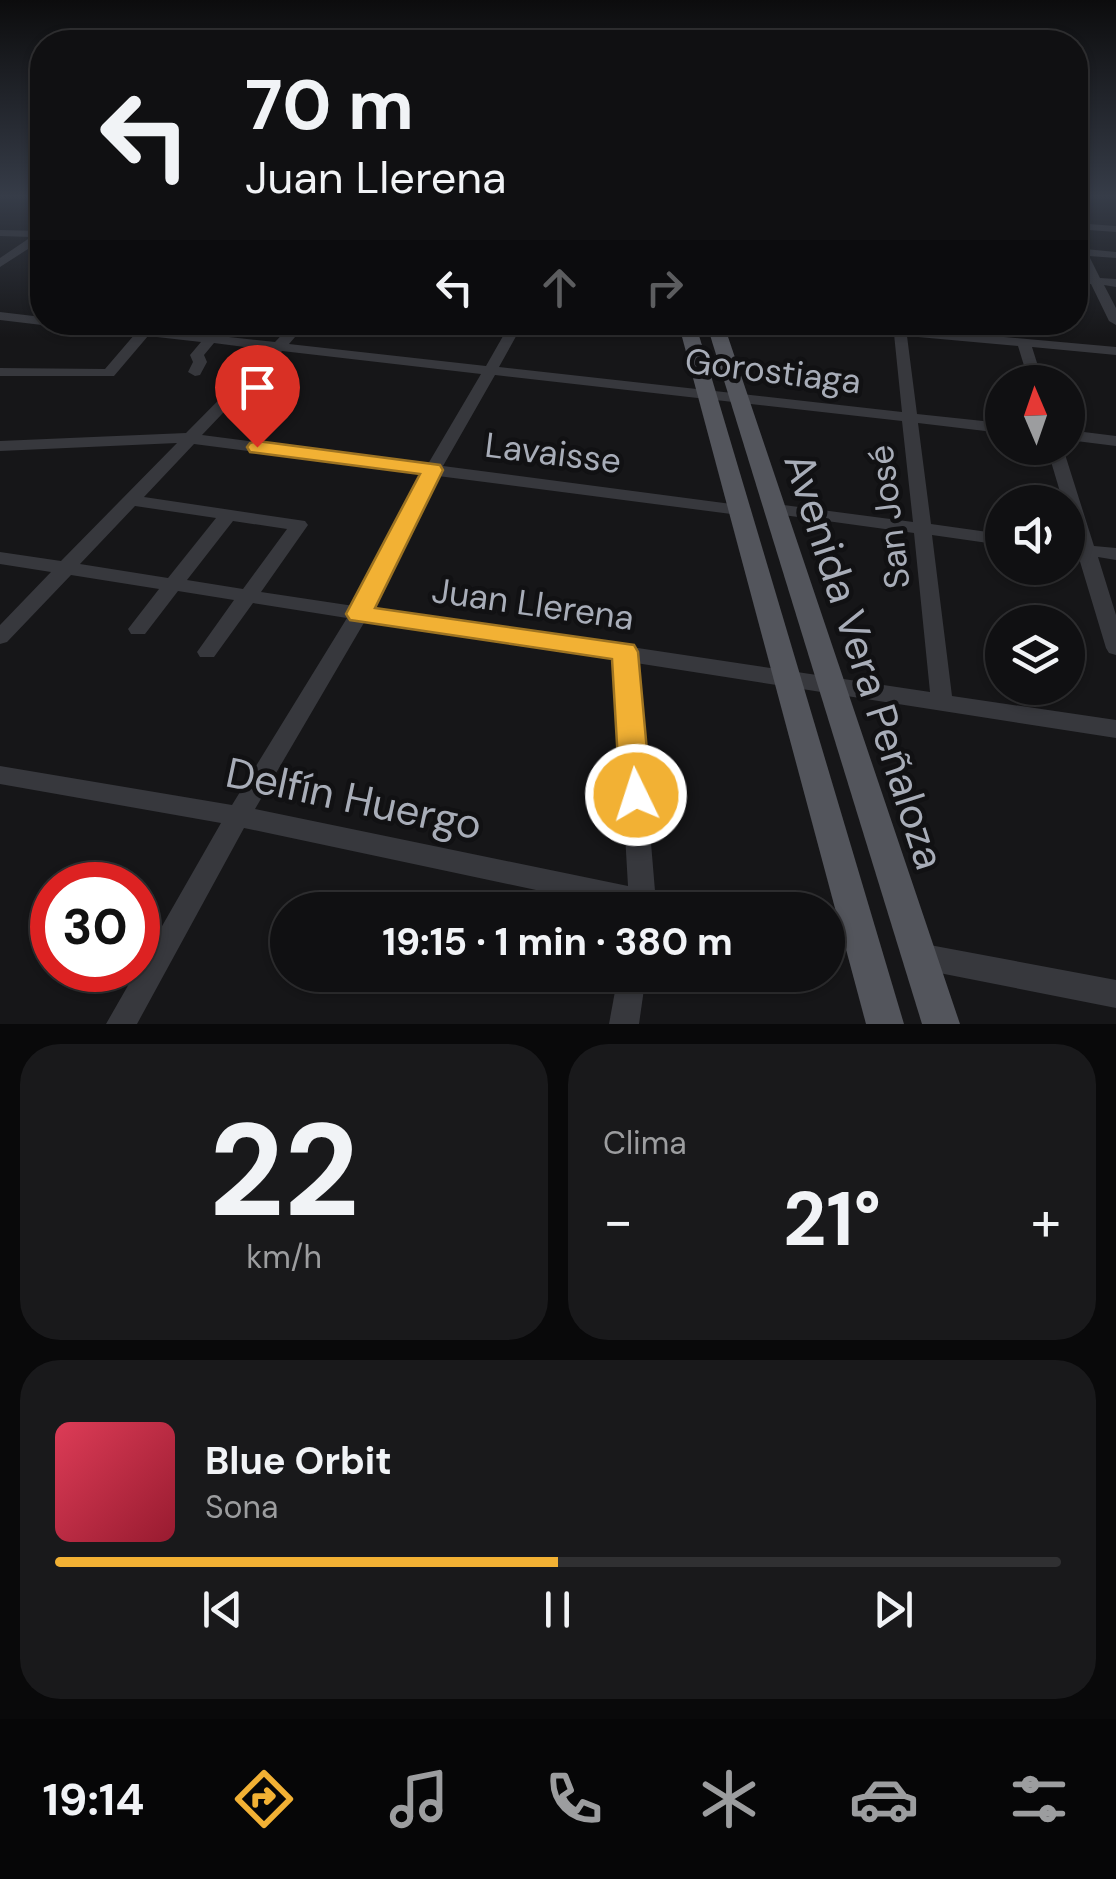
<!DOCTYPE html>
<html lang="es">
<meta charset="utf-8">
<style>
body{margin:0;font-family:"DM Sans",sans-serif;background:#19191b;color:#f1f3f6;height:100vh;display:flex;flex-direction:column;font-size:38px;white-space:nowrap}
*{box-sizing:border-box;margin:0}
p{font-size:32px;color:#9c9d9f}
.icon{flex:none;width:55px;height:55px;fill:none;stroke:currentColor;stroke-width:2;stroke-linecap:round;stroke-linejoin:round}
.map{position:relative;height:1024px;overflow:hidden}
.side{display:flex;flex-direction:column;gap:20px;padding:20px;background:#09090a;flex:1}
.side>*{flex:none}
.guide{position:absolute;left:30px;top:30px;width:1058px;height:305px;border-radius:40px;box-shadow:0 2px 8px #0004,0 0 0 2px #303032;background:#101012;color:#f1f3f6;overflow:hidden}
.needle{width:65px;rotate:358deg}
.fabs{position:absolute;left:985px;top:365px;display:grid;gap:20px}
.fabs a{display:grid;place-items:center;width:100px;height:100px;border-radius:50%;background:#101012;box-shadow:0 2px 8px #0004,0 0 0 2px #303032;font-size:50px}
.speed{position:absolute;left:30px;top:862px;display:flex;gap:20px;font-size:50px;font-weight:700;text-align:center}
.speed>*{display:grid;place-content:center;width:130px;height:130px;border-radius:50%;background:#101012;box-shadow:0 2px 8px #0004,0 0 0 2px #303032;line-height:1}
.speed .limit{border:15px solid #d22;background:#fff;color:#111}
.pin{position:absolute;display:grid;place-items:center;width:85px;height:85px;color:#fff;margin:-102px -42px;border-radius:50% 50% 50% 0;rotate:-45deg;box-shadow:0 0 10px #0007}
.pin .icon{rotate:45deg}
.me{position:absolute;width:110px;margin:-55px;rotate:356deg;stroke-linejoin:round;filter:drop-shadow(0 0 8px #0008)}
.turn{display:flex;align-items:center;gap:35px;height:210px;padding:0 50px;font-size:45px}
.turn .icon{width:130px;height:130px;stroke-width:2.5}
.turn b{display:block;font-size:70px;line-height:85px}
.lanes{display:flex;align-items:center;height:95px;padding:0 50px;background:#0003;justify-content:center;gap:50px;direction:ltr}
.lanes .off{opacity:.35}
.big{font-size:75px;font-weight:700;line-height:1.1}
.side .tile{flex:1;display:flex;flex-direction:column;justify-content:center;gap:15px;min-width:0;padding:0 35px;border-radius:40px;background:#19191b}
.side .dial{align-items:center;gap:0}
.dial b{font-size:130px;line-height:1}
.song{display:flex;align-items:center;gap:30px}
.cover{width:120px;height:120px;border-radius:15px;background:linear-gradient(135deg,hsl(350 70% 55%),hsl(350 70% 35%))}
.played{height:10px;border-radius:5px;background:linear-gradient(90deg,#f2b134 50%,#303032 50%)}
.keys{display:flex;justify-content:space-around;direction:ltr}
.heat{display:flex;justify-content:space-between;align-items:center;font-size:55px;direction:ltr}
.side .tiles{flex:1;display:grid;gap:20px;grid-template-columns:1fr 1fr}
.tile:last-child{grid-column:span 2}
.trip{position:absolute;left:270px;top:892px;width:575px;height:100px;border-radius:50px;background:#101012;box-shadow:0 2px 8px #0004,0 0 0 2px #303032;font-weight:700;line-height:100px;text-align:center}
.menu{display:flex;height:160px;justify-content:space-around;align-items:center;background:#060607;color:#9c9d9f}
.menu .icon{width:70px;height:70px}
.menu .current{color:#f2b134}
.menu b{font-size:45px;color:#f1f3f6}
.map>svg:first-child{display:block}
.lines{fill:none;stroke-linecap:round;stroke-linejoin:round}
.minor{fill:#37383d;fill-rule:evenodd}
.major{fill:#53555c;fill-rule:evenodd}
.route{fill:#f2b134;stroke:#9d7322;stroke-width:2.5}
.labels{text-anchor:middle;stroke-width:9;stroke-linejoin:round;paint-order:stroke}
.street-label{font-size:35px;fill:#a8adb8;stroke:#111113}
.near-street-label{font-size:42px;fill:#a8adb8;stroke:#111113}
</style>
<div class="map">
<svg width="1116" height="1024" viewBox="0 0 1116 1024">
<rect width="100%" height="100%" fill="#161618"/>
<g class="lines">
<g class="minor">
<polygon points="1075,223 1116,226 1116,232 1075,229"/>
<polygon points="0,230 42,231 42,240 0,267 0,258 31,237 0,236"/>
<polygon points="1075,237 1079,238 1085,249 1116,252 1116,258 1089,256 1100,278 1116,279 1116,287 1104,285 1116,308 1116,325 1109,321 1091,284 1075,283 1075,275 1088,277 1075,255"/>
<polygon points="0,312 42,317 42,322 47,322 42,325 0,320"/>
<path d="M53,322H99L141,327L148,323L153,324V329L207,335L217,322H230L220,336L275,342L294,322H308L289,344L486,366L511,322H524L499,367L902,412L894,334L804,326L798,322L893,326V322H906V328L1116,347V355L1032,347L1043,382H1029L1018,346L907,336L917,414L1002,423V433L918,423L931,524L1002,534V545L932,535L952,696L1116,720V738L636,663L655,891L698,901L702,910H630L244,828L137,1024H106L221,823L0,784V766L232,805L347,618L253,603L214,657H200L197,652L234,600L178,591L145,634H131L128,629L159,589L71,575L7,642L0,644V625L51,572L0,564V552L61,561L177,443L0,451V441L186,433L268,350L214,343L204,355L207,362L200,375L195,376L188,372L193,362L190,355L201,342L148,336L114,376H0V368L105,369L135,334L59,326ZM282,351L481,374L428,464L202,435ZM495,375L902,421L913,522L776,504L767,509L776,514L914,533L930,692L372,608L438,476L739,515L748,510L739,505L443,466ZM194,444L423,474L354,606L261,592L308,525L305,521L144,497ZM135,506L216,518L168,578L80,564ZM233,521L287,529L243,589L187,580ZM365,621L615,660L628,886L255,809Z"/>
<polygon points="379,322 392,322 384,336 379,337 372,333"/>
<polygon points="1068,430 1116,436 1116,446 1068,440"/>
<polygon points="1047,448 1063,448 1094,546 1116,548 1116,560 1098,557 1116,615 1116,655 1109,653 1106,648 1078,555 1068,554 1068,542 1075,543 1068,518 1068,502 1063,502"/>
<polygon points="828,922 871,932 875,941 871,950 861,954 828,947"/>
<polygon points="919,943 1116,980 1116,1008 919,969 909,965 905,956 909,947"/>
<polygon points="618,975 646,975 639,1024 609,1024"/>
</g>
<g class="major">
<polygon points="678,322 695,322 904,1024 866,1024"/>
<polygon points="706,322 723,322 960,1024 922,1024"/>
</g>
</g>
<linearGradient id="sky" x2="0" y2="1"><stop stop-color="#0c0c0d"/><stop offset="0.58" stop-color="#363c48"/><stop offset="1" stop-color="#363c48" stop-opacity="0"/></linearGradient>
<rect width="1116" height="338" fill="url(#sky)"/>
<polygon class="route" points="257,441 440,465 443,470 375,608 634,645 638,652 651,795 647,804 636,807 625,804 620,795 612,659 350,620 346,614 420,474 250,452 247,447 250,443"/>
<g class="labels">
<g class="street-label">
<text transform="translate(773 371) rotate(7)" y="12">Gorostiaga</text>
<text transform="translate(553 453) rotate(7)" y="12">Lavaisse</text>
<text transform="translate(889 517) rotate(-97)" y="12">San José</text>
<text transform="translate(533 604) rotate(8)" y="12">Juan Llerena</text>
</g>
<g class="near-street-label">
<text transform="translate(865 661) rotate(72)" y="15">Avenida Vera Peñaloza</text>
<text transform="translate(354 798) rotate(12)" y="15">Delfín Huergo</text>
</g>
</g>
</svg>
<div class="fabs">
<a><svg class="needle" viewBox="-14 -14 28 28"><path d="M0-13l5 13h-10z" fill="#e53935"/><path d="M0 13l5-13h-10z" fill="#9c9d9f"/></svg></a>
<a><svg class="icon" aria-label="sound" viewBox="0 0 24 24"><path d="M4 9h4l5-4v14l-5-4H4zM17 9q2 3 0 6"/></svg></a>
<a><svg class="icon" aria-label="layers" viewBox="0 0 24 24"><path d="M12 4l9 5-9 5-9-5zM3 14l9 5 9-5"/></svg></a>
</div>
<div class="speed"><div class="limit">30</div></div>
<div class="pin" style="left:257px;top:447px;background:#d93025"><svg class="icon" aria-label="arrive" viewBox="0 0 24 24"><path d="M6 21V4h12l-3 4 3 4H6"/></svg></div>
<svg class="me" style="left:636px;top:795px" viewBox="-20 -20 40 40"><circle r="17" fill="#f2b134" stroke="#fff" stroke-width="3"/><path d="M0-11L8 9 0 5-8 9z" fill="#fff"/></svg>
<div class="trip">19:15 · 1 min · 380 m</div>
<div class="guide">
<div class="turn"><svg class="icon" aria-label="left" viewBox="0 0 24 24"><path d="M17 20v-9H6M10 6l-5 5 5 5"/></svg><div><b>70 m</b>Juan Llerena</div></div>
<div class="lanes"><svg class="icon" aria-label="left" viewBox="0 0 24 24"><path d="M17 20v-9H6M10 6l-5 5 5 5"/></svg><svg class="icon off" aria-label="ahead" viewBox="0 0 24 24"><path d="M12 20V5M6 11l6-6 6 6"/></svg><svg class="icon off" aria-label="right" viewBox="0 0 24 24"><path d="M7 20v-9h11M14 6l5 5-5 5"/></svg></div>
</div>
</div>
<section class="side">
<div class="tiles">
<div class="tile dial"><b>22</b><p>km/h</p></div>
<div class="tile"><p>Clima</p>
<div class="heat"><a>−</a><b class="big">21°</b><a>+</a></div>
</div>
<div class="tile">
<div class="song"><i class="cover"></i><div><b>Blue Orbit</b><p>Sona</p></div></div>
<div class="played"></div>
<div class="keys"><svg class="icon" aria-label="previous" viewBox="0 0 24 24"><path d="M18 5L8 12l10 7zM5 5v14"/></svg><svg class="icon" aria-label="pause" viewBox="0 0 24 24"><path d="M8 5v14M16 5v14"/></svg><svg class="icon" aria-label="next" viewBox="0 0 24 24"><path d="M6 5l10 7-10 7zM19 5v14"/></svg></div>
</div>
</div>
</section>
<nav class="menu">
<b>19:14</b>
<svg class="icon current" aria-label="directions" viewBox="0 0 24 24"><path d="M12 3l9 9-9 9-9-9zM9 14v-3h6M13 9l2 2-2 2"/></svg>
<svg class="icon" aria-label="music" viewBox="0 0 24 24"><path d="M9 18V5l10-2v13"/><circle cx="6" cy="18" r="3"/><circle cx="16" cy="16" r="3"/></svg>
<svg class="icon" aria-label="phone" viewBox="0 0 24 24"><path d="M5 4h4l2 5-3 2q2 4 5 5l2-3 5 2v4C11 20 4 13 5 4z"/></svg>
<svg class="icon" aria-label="climate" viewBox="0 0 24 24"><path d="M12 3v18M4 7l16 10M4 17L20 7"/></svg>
<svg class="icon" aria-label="car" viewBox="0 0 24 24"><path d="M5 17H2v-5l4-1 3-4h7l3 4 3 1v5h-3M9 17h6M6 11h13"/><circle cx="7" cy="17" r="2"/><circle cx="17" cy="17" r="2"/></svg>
<svg class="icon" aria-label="filters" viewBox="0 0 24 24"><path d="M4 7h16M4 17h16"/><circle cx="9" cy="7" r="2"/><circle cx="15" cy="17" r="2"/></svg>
</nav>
